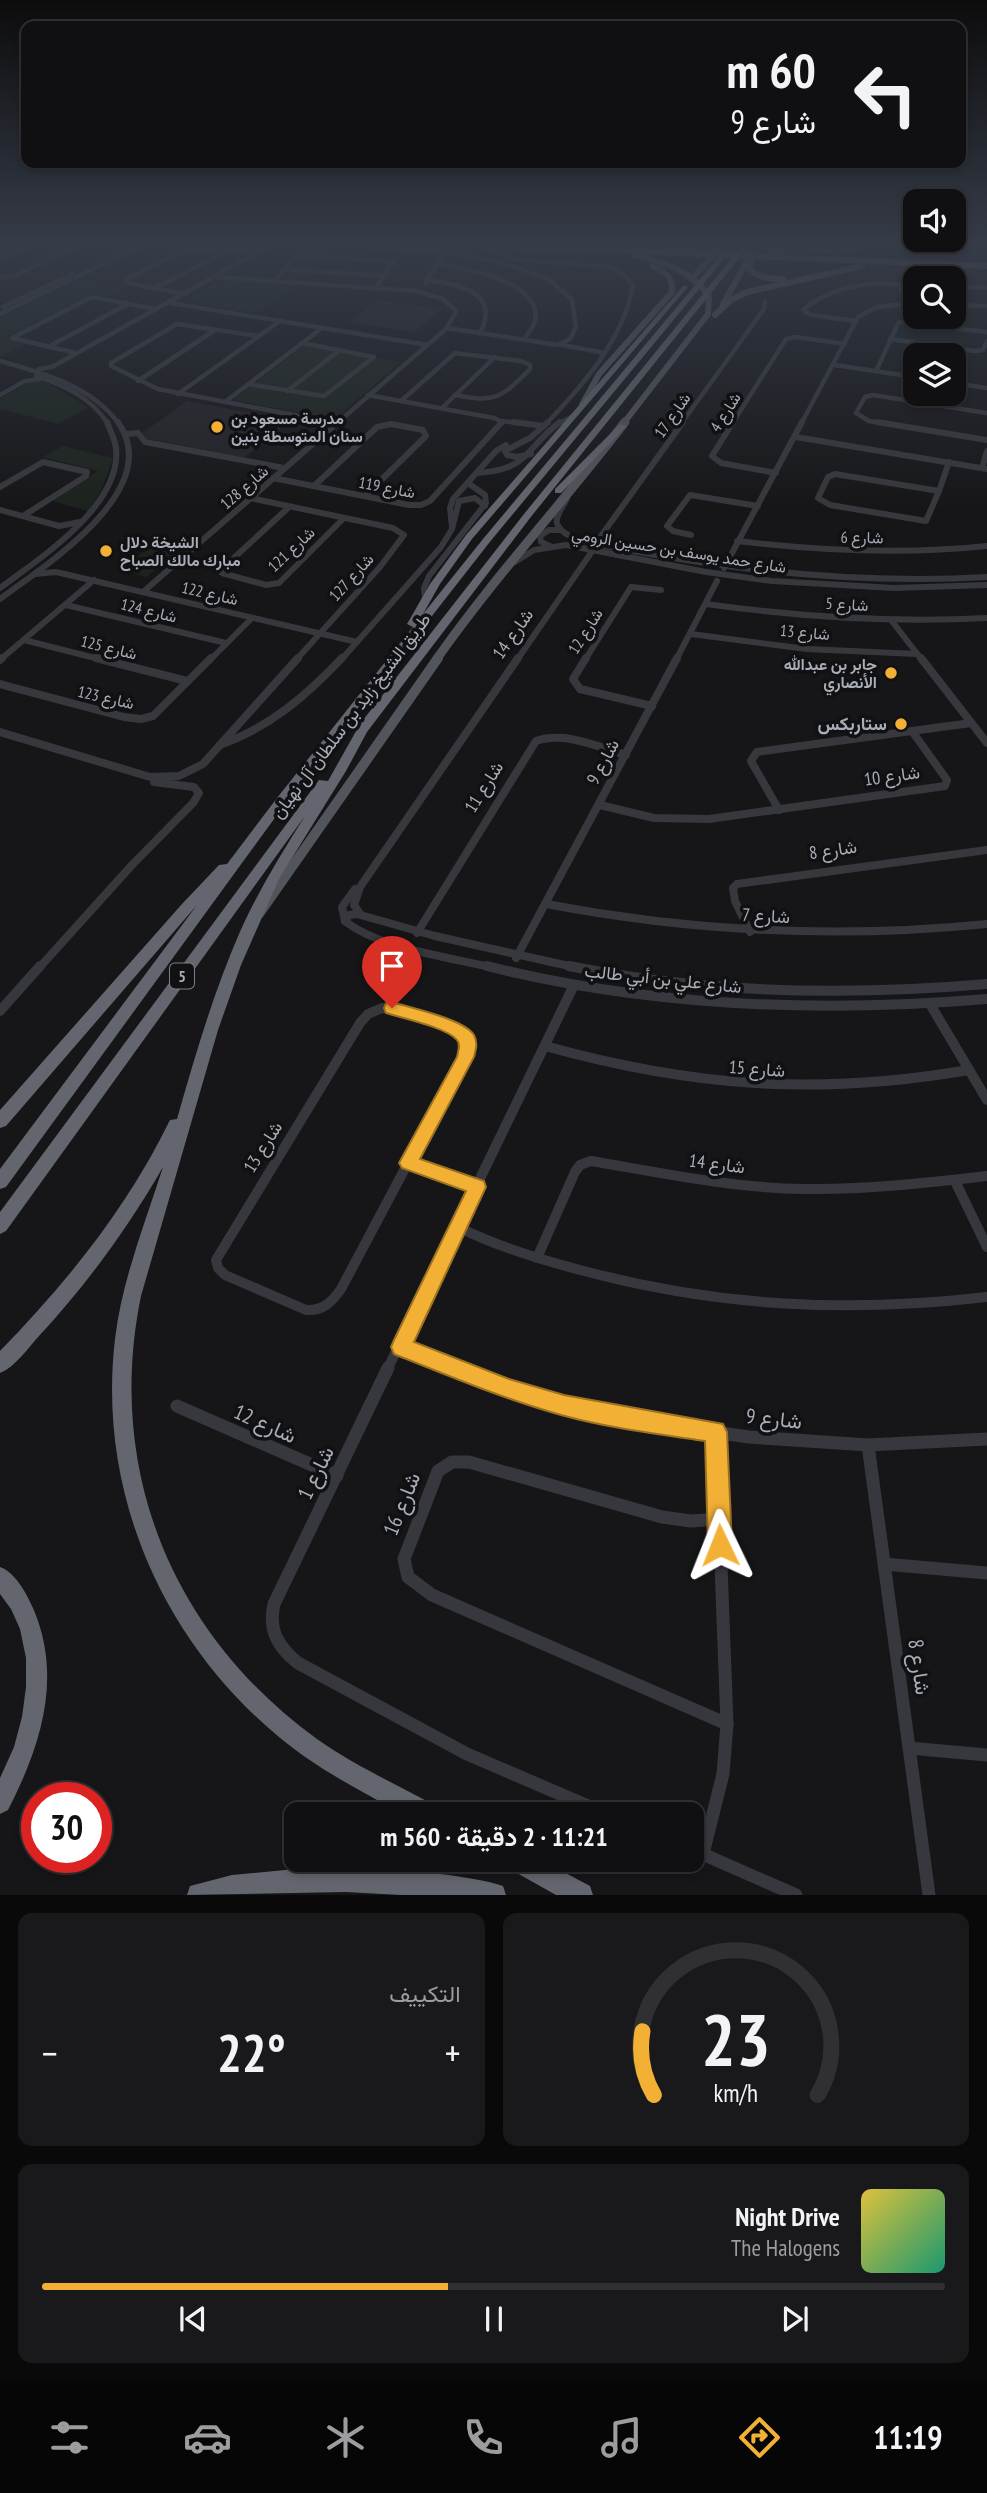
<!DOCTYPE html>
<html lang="ar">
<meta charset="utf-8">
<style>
body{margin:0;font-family:"PT Sans Narrow",Vazirmatn,sans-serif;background:#19191b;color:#f1f3f6;direction:rtl;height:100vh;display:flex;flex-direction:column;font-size:26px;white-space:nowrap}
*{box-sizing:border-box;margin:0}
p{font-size:23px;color:#9c9d9f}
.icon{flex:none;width:38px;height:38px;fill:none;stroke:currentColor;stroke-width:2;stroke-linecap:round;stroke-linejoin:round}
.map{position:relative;height:1895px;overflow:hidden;direction:ltr}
.sheet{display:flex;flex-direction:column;gap:18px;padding:18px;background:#09090a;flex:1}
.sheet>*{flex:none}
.guide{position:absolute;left:21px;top:21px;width:945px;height:147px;border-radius:14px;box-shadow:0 4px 10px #0003,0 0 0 2px #303032;direction:rtl;background:#101012;color:#f1f3f6;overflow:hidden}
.tools{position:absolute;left:903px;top:189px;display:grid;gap:14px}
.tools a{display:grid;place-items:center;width:63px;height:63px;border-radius:14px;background:#101012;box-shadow:0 4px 10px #0003,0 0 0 2px #303032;font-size:35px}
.speed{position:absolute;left:21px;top:1782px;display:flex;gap:14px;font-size:35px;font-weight:700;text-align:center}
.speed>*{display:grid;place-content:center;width:91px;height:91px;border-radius:50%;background:#101012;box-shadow:0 4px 10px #0003,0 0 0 2px #303032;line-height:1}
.speed .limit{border:10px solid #d22;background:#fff;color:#111}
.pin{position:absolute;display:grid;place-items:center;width:60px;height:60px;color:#fff;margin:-72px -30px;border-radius:50% 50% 50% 0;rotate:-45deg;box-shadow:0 0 7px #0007}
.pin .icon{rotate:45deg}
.me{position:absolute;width:77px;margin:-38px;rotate:358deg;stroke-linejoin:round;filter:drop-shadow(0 0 5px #0008)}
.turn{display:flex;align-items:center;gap:24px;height:147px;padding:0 35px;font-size:32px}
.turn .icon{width:91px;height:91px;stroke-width:2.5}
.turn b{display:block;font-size:49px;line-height:60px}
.big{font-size:52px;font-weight:600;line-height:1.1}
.sheet .card{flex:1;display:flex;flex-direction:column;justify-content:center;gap:10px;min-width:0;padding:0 24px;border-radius:14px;background:#19191b}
.sheet .dial{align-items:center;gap:0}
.dial svg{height:182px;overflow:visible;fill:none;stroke:#303032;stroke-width:7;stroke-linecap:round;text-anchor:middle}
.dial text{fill:#f1f3f6;stroke:none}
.song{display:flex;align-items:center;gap:21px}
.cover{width:84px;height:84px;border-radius:10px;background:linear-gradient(135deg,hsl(50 70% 55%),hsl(160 70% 35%))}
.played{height:7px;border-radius:4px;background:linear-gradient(90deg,#f2b134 45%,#303032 45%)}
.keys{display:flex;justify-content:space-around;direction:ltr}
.heat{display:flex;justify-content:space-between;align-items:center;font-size:38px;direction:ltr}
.sheet .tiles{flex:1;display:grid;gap:18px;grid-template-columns:1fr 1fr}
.card:last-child{grid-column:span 2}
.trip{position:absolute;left:284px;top:1802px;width:420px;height:70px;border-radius:14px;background:#101012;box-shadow:0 4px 10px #0003,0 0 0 2px #303032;font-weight:600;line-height:70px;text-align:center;direction:rtl}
.menu{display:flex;height:112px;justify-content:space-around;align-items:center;background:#060607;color:#9c9d9f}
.menu .icon{width:49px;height:49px}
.menu .active{color:#f2b134}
.menu b{font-size:32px;color:#f1f3f6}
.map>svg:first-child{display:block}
.built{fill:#222225}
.green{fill:#1c231d}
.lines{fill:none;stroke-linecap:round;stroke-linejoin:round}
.minor-far4{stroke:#37383d;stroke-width:4.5}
.minor-far3{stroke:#37383d;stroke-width:6}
.minor-far2{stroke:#37383d;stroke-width:8}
.minor-far1{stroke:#37383d;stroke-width:10}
.minor{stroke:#37383d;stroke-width:13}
.major-far2{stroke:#53555c;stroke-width:6}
.major-far1{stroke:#53555c;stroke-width:9}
.major{stroke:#53555c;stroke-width:10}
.highway{fill:#63666e;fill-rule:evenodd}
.route{fill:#f2b134;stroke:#9d7322;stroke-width:2}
.poi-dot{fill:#f2b134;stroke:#111113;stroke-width:2.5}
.labels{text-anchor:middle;stroke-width:7;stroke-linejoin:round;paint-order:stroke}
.far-street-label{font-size:16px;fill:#a8adb8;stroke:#111113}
.far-poi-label{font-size:16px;font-weight:bold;fill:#a8adb8;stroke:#111113;text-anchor:start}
.shield{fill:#111113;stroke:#7b7e86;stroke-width:2}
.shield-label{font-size:16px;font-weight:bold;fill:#a8adb8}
.street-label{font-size:18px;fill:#a8adb8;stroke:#111113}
.poi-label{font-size:18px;font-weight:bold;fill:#a8adb8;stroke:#111113;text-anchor:end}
.near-street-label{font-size:21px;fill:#a8adb8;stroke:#111113}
</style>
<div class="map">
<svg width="987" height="1895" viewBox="0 0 987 1895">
<rect width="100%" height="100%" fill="#161618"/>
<g class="built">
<polygon points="377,300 441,309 414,332 349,322"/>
<polygon points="187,401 290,420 244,458 144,438 142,433"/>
</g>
<g class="green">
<polygon points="78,279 109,285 116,282 130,285 107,297 92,294 5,338 26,344 0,357 0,317"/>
<polygon points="237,280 299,284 257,313 194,303 191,297 213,284"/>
<polygon points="305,345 401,362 337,417 329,418 233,400"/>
<polygon points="32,381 47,383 88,407 59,424 0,409 0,399"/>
<polygon points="63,446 113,458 101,491 88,511 52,501 98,471 43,457"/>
<polygon points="158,540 190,547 165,568 158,567 147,577 121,570"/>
</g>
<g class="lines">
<g class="minor-far4">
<polyline points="313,242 422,249 469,256 514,266 550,280 572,300 576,327 570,339 558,345 447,328"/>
<polyline points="549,242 554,243"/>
<polyline points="823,242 855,251"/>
<polyline points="0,243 26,248"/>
<path d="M484,246L499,250L503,256L512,259L610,267L624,274L633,286C623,340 583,385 546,424"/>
<polyline points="0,259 38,242"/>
<path d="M437,264C464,268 543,281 535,321C534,327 527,334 524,340"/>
<polyline points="284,269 385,276"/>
<polyline points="0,277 14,276 84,242"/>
<polyline points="216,277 416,291 443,299 456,311 447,328 336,424"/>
<path d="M428,280C460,285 501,292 480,333"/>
<polyline points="274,281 295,257 300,255 393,262 376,287"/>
<polyline points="425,283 445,252"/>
<polyline points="155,288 227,251"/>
<polyline points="186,294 128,283 125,280 189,248 259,252"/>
<polyline points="170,303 427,345"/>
<polyline points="954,305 987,306"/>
<polyline points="966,305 960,287 987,287"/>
<polyline points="3,307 72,274"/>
<polyline points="0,314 148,242"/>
<path d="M856,321L811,315L803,310C828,288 868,280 900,285L905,303"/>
<polyline points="258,336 177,324 111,363 111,366 158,389 336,423"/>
<polyline points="890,339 975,351 983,350 987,341"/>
<polyline points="562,345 605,353"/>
<polyline points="48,347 128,304"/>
<polyline points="76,353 12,338 92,297 156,309"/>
<path d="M0,361C43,373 92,386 119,424"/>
<polyline points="835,365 915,377"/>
<polyline points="39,369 52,367 276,242"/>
<polyline points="876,371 899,322 987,332"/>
<path d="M36,376C64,385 92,398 108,424"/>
<polyline points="138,381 215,330"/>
<polyline points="954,383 987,388"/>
<polyline points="248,384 324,396 374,357 302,343"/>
<polyline points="287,391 340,350"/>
<polyline points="178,394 280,321"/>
<polyline points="0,395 25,381 40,379"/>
<polyline points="368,395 494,418 502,422 500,424"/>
<path d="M401,401L455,353L521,361L530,365V369C501,398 496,403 455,395"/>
<polyline points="225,402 322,328"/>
<polyline points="442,408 495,357"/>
<polyline points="502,421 528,424"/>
<polyline points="558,424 573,416"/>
<polyline points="681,424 764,309 765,301"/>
<polyline points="732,424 786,339 796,337 845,344"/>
<polyline points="801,424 858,317 877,307 915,303"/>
<polyline points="888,424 869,421 856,413 865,397 873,395 987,413"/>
</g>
<g class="minor-far3">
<polyline points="332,422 336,423"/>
<polyline points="513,422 544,426"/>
<polyline points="733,422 712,456 721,463 776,473"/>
<polyline points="877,422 987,440"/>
<polyline points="126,434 138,433 145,442 284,468"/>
<polyline points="796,437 987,469"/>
<polyline points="531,454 517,457 507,455 505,451 530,438 548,422"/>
<polyline points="982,468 987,451"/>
<path d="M477,473C531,469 524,449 560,422"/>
<polygon points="835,474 939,491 926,521 830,505 818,498 828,477"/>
<polyline points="273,478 409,505 421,505 430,501 502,422"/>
<polyline points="315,485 377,427 391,424 423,430 426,436 366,495"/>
<polyline points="0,487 43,462 87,472 86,476 23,516"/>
<polyline points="939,491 949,462"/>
<polyline points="250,498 393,528 404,535 380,567 296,660"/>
<path d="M567,499C564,505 555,516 557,523C562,543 616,547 633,551C752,573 867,584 987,577"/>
<polyline points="289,507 224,567 222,573 266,585 279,583 344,518"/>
<polyline points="0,510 59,526 80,522"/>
<polyline points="452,527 450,508 453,499 496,451 506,445"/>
<polyline points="691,535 673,531 667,526 690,495 758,506"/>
<path d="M737,541C821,551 903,555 987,546"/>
<polyline points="596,543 683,422"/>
<polyline points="550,546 541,542 540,536 549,530 561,530"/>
<polyline points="515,562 534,550 566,545 706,572 772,581 894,588 987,585"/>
<polyline points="724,568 802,422"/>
<polyline points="35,574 56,572 357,642"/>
<path d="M0,588C40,558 122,506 116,448C115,440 110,430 107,422"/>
<polyline points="143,592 338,422"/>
<path d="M0,599C44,566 166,490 118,422"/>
<polyline points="425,600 424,588 429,576 486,503 485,495 468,483"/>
<path d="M706,604C800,617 892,623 987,618"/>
<polyline points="66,605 226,643"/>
<polyline points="891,620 922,660"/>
<polyline points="691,634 807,649 917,654"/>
<polyline points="24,640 103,660"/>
<polyline points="0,660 94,580"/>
<polyline points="210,660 252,618"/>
<polyline points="341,660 441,547 452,529 459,501 475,498 485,506"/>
<polyline points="517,660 593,550"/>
<polyline points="585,660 631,587 661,590"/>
<polyline points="676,660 717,581"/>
</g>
<g class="minor-far2">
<polyline points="96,658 187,681"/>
<polyline points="586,658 573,679 580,689 652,706"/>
<polyline points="921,658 987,743"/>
<polyline points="0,660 2,658"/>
<polyline points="0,684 124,717 141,719 153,716 211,658"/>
<polyline points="0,732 150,777 179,776 203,764 298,658"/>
<path d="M220,745C270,727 306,696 342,658"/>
<polyline points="600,805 654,818 709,819 945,786 947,780 912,731"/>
<polyline points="779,810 751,761 757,752 971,723"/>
<path d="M546,904C693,932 838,939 987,924"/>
<polyline points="361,915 354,905 360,887 518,658"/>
<polyline points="345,921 349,915 357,914 435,936 578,968"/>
<path d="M345,921C378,948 452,958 494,968"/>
<polyline points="345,921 342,907 355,889"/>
<polyline points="750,932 735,901 733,888 737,884 987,850"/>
<path d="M417,933L536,741C565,731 598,747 626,755"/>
<polyline points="516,958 677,658"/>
<polyline points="39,968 132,865 193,803 199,793 194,787 154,782"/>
</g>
<g class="minor-far1">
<path d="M487,966C651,1007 820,1013 987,999"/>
<path d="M569,966C708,994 847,996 987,984"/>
<polyline points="930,1004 987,1100"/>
<path d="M382,1008L398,1009L460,1031L466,1038L468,1050L341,1289C332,1302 323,1311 306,1310L225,1275L218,1268L216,1260L360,1023L368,1014Z"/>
<polyline points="0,1011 40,966"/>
<path d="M545,1046C693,1087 817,1096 969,1070"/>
<polyline points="409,1163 477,1187"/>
<polyline points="955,1181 987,1247"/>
<path d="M458,1227C498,1247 541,1260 584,1271C719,1307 849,1313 987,1297"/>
<path d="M537,1258L575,1172L580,1165L591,1161C661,1173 733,1188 804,1189C866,1190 926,1183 987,1176"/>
<polyline points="401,1347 463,1370"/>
<polyline points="387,1370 574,985"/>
</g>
<g class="minor">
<path d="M388,1368L274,1604C268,1630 278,1647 298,1663L467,1754L609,1815"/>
<polyline points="459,1368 535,1397 658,1424 749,1437 868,1445 987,1439"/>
<polyline points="177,1406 337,1476"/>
<polyline points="868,1445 929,1895"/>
<polyline points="719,1519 691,1521 662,1517 469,1462 452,1462 438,1471 404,1559 408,1577 432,1595 727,1724"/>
<polyline points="884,1564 987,1573"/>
<polyline points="909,1748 987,1755"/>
<polyline points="691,1849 796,1895"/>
<polyline points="703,1854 723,1774 727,1724 716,1432"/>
</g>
<g class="major-far2">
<polyline points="419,242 987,266"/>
<polyline points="756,242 783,253"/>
<polyline points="796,242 836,253"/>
<path d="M753,255L749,268C758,278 770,279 783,279"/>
<polyline points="695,275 726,242"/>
<polyline points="723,304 752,253"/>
<polyline points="715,315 731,300 747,292 862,266"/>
<path d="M582,405L599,374L672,292C674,278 665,271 653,266"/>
<path d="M623,424L708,314L709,296C691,271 664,262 635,255"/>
</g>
<path class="major-far1" d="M436,660C494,577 563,503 625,422"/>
<polyline class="major" points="259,914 438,658"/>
<g class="highway">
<polygon points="664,242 675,242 701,252 696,253"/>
<polygon points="731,242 738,242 489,543 285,804 6,1187 0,1189 0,1169 197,905 6,1126 0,1128 0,1110 182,904 219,865 227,864 277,798 413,627 407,624 430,584 466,535 683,286 687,286 687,288 472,539 440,584 423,614 483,539"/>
<path d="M745,242H752L530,518L367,732L346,771L279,879L241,965L218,1030L141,1296C105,1471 173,1635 317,1739C355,1766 398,1785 438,1807L442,1815C430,1815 415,1817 405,1814C395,1811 385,1804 377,1800C342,1781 309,1762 279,1737C162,1640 97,1492 115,1339C122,1280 145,1223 163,1167C128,1228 87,1284 39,1336C28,1348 15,1367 0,1373V1351C68,1281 127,1208 170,1120L177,1119C195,1056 213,994 239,934C257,893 281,854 305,816L6,1231L0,1234V1212L319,780L328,781L360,724L524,514Z"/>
<polygon points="620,424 627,426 561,493 555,493 555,489"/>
<path d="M0,1567C16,1573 26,1593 33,1608C63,1677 41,1746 8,1810L0,1814V1778L14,1747L22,1717L26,1687V1658L20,1629L11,1609L0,1594Z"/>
<polygon points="504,1860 541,1860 590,1886 593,1895 556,1895 508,1868"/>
<path d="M306,1868C354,1868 401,1869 449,1875C467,1878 486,1880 503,1886L506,1895H401L346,1892L187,1895L190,1886L232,1875Z"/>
</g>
</g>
<linearGradient id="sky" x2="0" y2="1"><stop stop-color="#0c0c0d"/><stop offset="0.48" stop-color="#363c48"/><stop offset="1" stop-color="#363c48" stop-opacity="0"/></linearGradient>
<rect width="987" height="508" fill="url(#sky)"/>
<path class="route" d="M392,1002C411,1008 464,1019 474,1035C478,1043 476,1049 474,1057L420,1159L484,1181L486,1187L414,1342L509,1379L564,1395L723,1424L727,1432L732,1545L728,1553L720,1557L712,1553L708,1545L705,1441C657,1434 608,1428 561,1415C504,1399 449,1376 394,1354L391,1347L394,1340L466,1191L402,1168L399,1163L457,1057C458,1051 461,1045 457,1040C448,1028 402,1018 386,1013L384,1008L386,1003Z"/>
<g class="poi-dot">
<circle cx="217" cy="427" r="7"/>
<circle cx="106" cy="551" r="7"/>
<circle cx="891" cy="673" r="7"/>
<circle cx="901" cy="724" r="7"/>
</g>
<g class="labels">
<g class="far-street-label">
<text transform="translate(725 412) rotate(-58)" y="6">شارع 4</text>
<text transform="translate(672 415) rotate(-55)" y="6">شارع 17</text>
<text transform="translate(244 487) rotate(-41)" y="6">شارع 128</text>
<text transform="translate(387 487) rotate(11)" y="6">شارع 119</text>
<text transform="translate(862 537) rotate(1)" y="6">شارع 6</text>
<text transform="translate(291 549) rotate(-43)" y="6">شارع 121</text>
<text transform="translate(679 550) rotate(9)" y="6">شارع حمد يوسف بن حسين الرومي</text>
<text transform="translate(351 577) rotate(-48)" y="6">شارع 127</text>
<text transform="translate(210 593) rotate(13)" y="6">شارع 122</text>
<text transform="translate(847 604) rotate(3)" y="6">شارع 5</text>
<text transform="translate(149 610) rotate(14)" y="6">شارع 124</text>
<text transform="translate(585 631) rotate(-58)" y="6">شارع 12</text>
<text transform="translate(805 632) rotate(5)" y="6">شارع 13</text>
<text transform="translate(109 647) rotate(14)" y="6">شارع 125</text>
<text transform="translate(106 697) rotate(13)" y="6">شارع 123</text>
</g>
<g class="far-poi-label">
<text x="231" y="424">مدرسة مسعود بن<tspan x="231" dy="18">سنان المتوسطة بنين</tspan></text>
<text x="120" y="548">الشيخة دلال<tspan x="120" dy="18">مبارك مالك الصباح</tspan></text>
<text x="877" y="670" text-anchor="end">جابر بن عبدالله<tspan x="877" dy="18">الأنصاري</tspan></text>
</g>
<rect class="shield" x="170" y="963.5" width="24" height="25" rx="5"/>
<g class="shield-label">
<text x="182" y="982">5</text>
</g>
<g class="street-label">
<text transform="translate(513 634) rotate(-55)" y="6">شارع 14</text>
<text transform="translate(351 716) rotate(-53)" y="6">طريق الشيخ زايد بن سلطان آل نهيان</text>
<text transform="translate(603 762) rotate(-62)" y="6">شارع 9</text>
<text transform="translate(892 776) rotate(-8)" y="6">شارع 10</text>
<text transform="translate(484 787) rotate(-58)" y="6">شارع 11</text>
<text transform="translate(833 850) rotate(-8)" y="6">شارع 8</text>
<text transform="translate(766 916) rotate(3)" y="6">شارع 7</text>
<text transform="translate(663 979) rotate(6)" y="6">شارع علي بن أبي طالب</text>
<text transform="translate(757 1069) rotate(4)" y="6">شارع 15</text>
<text transform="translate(263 1147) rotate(-58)" y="6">شارع 13</text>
<text transform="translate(717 1164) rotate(7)" y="6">شارع 14</text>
</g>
<g class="poi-label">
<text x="887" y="730">ستاربكس</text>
</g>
<g class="near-street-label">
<text transform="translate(774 1419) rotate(6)" y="7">شارع 9</text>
<text transform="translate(265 1424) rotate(24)" y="7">شارع 12</text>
<text transform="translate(316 1473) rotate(-64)" y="7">شارع 1</text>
<text transform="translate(402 1504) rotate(-68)" y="7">شارع 16</text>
<text transform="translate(919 1667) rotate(82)" y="7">شارع 8</text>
</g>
</g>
</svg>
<div class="tools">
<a><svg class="icon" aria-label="sound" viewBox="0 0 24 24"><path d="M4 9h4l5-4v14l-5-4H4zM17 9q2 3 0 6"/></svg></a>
<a><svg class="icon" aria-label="search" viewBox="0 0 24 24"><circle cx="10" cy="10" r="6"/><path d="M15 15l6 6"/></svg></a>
<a><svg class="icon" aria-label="layers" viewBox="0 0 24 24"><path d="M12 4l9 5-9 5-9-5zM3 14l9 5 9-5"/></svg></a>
</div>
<div class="speed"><div class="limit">30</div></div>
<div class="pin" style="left:392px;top:1008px;background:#d93025"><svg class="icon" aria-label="arrive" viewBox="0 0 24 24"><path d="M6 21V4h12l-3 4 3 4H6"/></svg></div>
<svg class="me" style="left:720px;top:1545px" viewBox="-20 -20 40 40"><path d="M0-17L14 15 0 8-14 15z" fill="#f2b134" stroke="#fff" stroke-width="4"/></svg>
<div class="trip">11:21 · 2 دقيقة · 560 m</div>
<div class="guide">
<div class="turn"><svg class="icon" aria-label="left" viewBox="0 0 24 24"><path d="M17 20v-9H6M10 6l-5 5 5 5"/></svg><div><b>60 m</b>شارع 9</div></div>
</div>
</div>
<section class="sheet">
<div class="tiles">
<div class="card dial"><svg viewBox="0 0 100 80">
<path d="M14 69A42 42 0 1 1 86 69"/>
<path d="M14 69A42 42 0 0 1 9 41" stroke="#f2b134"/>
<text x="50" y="56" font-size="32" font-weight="700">23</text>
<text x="50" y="72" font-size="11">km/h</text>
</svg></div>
<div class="card"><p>التكييف</p>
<div class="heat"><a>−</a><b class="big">22°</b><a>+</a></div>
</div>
<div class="card">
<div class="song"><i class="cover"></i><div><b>Night Drive</b><p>The Halogens</p></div></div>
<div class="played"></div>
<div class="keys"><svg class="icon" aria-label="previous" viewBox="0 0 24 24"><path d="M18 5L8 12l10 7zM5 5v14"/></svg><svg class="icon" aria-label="pause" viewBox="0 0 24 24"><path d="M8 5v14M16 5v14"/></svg><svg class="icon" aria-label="next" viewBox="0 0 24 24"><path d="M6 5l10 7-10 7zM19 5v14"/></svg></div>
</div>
</div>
</section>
<nav class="menu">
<b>11:19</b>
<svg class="icon active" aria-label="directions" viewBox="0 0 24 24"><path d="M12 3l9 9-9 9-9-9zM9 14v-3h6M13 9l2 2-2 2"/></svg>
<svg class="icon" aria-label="music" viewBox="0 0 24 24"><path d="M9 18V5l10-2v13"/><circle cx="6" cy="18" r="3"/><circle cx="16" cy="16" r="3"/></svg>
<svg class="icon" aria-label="phone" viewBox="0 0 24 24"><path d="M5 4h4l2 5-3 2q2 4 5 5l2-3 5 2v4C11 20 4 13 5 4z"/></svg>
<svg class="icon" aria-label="climate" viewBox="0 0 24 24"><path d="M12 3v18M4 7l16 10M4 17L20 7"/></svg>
<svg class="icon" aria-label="car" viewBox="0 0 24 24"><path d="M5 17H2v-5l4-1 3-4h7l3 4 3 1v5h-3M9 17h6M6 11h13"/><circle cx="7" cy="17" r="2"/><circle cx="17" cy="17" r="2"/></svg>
<svg class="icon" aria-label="filters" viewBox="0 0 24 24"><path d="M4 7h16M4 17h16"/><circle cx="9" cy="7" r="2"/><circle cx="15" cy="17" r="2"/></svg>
</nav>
